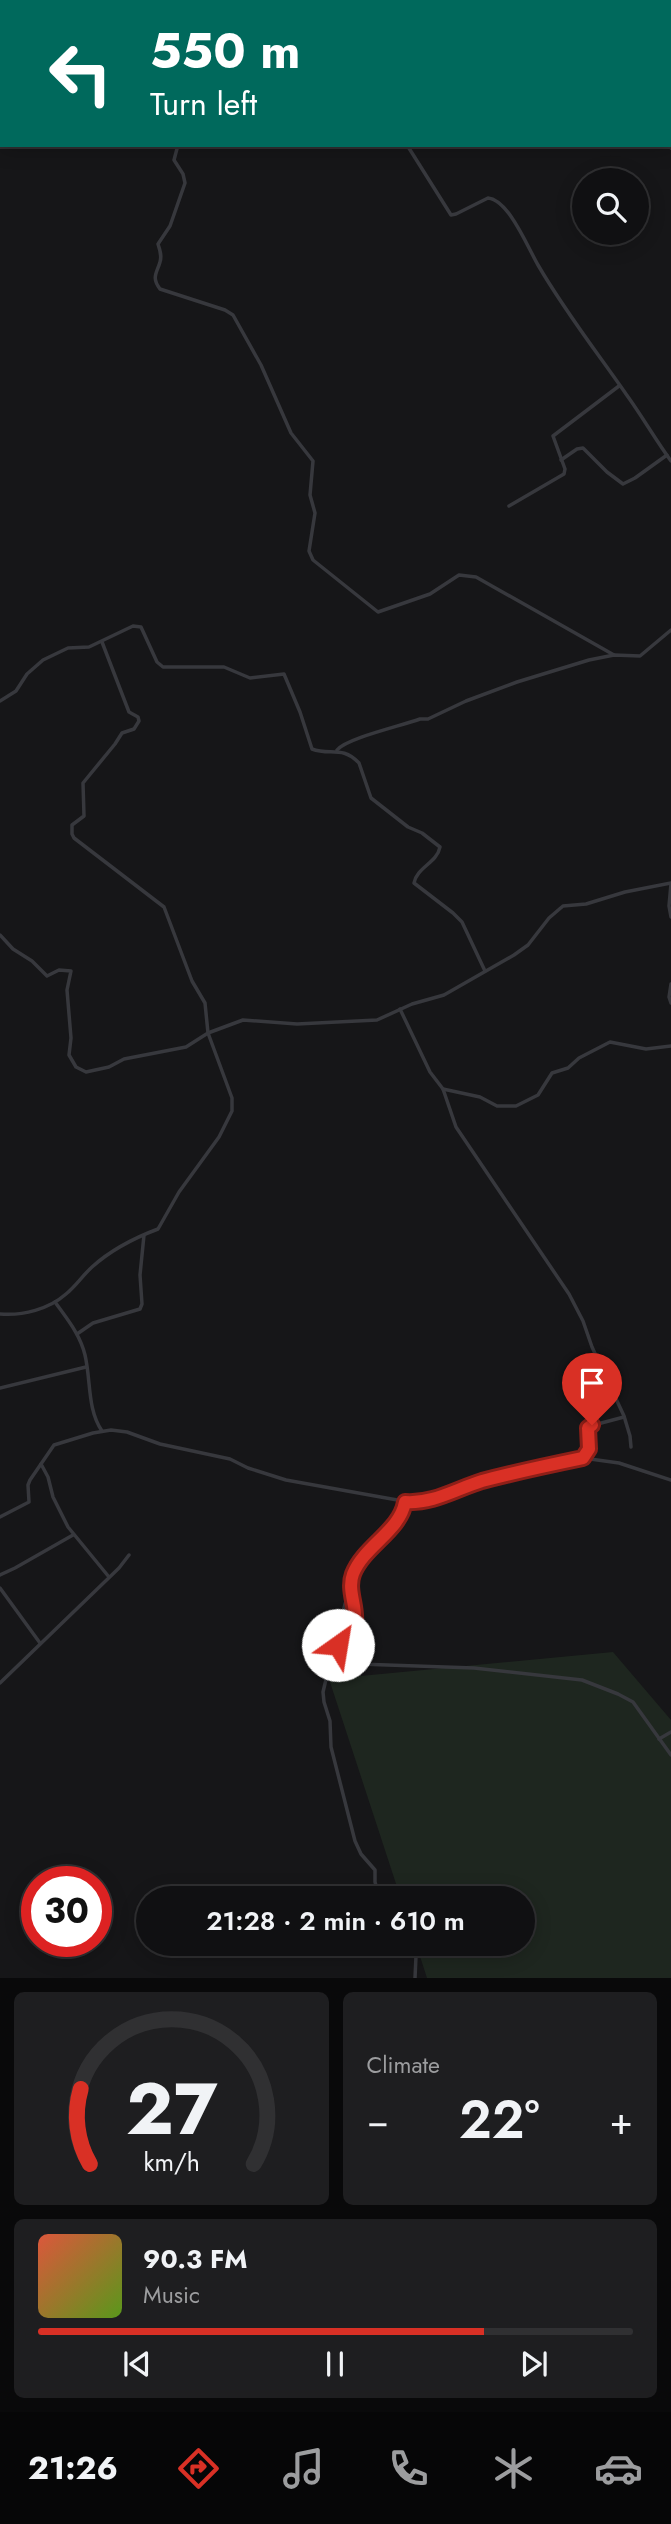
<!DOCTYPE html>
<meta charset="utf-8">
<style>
body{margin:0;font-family:Jost,sans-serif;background:#1e1e20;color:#f1f3f6;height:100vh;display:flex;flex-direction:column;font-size:26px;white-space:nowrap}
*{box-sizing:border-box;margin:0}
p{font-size:23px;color:#9c9d9f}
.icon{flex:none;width:38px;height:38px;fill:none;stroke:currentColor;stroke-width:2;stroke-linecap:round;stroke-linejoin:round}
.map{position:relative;height:1978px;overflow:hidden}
.side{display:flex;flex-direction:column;gap:14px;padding:14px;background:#09090a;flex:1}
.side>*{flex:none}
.top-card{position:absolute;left:0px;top:0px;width:672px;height:147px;box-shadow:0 4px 18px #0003,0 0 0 2px #303032;background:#00695c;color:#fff;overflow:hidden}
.buttons{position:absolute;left:572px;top:168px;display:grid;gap:14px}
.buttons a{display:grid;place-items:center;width:77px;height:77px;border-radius:50%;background:#101012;box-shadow:0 4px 18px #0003,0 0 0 2px #303032;font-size:35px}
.speed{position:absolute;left:21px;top:1866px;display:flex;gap:14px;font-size:35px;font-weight:700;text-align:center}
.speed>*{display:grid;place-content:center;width:91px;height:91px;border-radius:50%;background:#101012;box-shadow:0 4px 18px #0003,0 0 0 2px #303032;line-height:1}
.speed .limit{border:10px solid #d22;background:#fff;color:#111}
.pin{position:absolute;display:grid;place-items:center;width:60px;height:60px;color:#fff;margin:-72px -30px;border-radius:50% 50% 50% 0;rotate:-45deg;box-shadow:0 0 7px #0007}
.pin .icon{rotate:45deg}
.me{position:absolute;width:77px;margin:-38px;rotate:32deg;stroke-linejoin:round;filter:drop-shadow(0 0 5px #0008)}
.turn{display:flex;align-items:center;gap:24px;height:147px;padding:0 35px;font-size:32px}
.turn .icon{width:91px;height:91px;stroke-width:2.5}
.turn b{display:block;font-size:49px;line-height:60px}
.big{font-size:52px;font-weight:600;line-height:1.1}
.side .tile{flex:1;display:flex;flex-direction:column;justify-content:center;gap:10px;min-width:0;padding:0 24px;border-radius:10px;background:#1e1e20}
.side .dial{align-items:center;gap:0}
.dial svg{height:182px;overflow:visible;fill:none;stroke:#303032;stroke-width:7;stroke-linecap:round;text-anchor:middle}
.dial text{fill:#f1f3f6;stroke:none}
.song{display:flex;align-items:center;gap:21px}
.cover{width:84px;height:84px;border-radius:10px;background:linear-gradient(135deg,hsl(10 70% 55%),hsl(90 70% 35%))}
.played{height:7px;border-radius:4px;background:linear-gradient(90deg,#d93025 75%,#303032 75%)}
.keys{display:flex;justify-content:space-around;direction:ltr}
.heat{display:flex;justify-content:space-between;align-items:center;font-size:38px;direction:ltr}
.side .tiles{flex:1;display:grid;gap:14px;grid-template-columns:1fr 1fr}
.tile:last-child{grid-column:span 2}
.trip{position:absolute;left:136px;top:1886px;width:399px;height:70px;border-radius:35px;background:#101012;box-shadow:0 4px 18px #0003,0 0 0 2px #303032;font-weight:600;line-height:70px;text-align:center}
.dock{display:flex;height:112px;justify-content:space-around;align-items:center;background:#060607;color:#9c9d9f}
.dock .icon{width:49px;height:49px}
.dock .on{color:#d93025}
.dock b{font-size:32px;color:#f1f3f6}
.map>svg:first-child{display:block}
.green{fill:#1e261f}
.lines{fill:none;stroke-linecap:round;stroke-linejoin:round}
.street{stroke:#37383d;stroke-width:3.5}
.route-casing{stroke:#8d1f18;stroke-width:18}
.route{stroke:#d93025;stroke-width:12}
</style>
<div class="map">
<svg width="671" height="1978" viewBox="0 0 671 1978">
<rect width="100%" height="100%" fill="#161618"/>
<polygon class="green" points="613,1652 671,1720 671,1978 427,1978 416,1944 523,1944 523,1899 401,1899 329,1679"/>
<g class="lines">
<g class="street">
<polyline points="313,0 314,2"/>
<polyline points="558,0 558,2"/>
<polyline points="0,17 2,18"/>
<path d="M178,145L174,160L183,174L185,183L170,226L158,244C160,250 162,256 160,262C157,273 151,277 160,289L225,310L233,315L261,365L291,433L313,461L310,495L315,513L309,551L313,560L378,612L430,594L459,575L476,577L614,655"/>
<path d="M407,145L451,215L456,214L488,198C509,200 528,248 538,265C564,310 596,351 626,394C642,416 655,439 671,461"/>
<polyline points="668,145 671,148"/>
<polyline points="561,460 577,449 583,448 607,472 623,484 635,478 667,455"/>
<polyline points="509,506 564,474 565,469 553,436 619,386"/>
<path d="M0,701L16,691L27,674L43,660L68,648L89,647L133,626L141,627L157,662L163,667H224L250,678L284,674L300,712L312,749C330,756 342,745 359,763L371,798L408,827L422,833L440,847C437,863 417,867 414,883L453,913L462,922L485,971"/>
<path d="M337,750C347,738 401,726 420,719H428L466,701L517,682L589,660L614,655L640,656L671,630"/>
<polyline points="671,884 669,906 671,917"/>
<polyline points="0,935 13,949 32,961 47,976 59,970 71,971 67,990 71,1038 69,1055 76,1067 86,1072 109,1067 124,1059 186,1047 208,1033 243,1020 297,1024 377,1020 412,1004 444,995 514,955 528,945 549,918 563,906 586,904 625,892 671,883"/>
<polyline points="671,984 669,997 671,1003"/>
<polyline points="400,1009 430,1072 443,1089 456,1127 569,1294 583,1321 592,1347 624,1416 630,1436 631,1447"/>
<polyline points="443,1089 480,1097 497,1106 516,1106 538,1095 552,1073 568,1068 579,1058 610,1042 646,1049 671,1046"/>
<path d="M55,1302C67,1319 80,1334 85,1355C91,1380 87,1409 102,1431"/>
<path d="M0,1314C23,1316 49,1309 66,1294C76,1286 83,1275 92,1267C112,1249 134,1238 158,1229L179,1192L219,1137L232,1111V1098L208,1033L205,1003L192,981L164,907L74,838L72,834V825L84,816L83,783L115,744L122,733L134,729L139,721L138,717L129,712L102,642"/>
<polyline points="77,1334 93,1323 140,1309 142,1304 140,1275 144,1235"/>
<polyline points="0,1388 86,1367"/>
<polyline points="583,1458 589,1449 590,1426 624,1417"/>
<polyline points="41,1464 48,1477 53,1497 68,1527 109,1577"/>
<polyline points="0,1517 29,1502 28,1485 30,1480 54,1445 93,1433 111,1430 127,1432 160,1444 230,1459 248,1468 286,1480 414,1503 442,1497 480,1482 540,1466 583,1458 619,1463 671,1480"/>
<polyline points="0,1575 15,1568 73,1535"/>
<polyline points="0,1588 40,1643"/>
<path d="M334,1648C360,1629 357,1615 350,1587"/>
<polyline points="330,1663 474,1668 582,1680 618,1694 633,1702 671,1755"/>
<polyline points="0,1683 119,1568 129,1555"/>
<polyline points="659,1739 671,1732"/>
<polyline points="380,1899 375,1882 375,1870 361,1854 355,1841 331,1747 330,1721 324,1702 323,1692 339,1625 355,1570 368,1551 400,1517 405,1502"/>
<polyline points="411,1944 416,1956 415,1978"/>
</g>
</g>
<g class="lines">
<g class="route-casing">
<path id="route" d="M338,1645L355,1623C357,1606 347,1590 353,1574C364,1546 400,1531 405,1502C433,1504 456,1489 482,1481C516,1472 549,1465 583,1458L589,1449L588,1428L592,1425"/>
</g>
<use href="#route" class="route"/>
</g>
</svg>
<div class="buttons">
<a><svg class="icon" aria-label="search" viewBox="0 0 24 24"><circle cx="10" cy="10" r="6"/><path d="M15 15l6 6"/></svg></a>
</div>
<div class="speed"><div class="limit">30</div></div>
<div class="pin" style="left:592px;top:1425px;background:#d93025"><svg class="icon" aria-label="arrive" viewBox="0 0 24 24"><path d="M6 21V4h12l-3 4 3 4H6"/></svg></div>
<svg class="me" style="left:338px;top:1645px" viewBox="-20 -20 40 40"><circle r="19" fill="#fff"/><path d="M0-13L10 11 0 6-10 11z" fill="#d93025"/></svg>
<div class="trip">21:28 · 2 min · 610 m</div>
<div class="top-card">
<div class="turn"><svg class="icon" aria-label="left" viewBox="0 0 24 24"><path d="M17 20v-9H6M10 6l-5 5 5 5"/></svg><div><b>550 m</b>Turn left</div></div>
</div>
</div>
<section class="side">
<div class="tiles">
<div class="tile dial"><svg viewBox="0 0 100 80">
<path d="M14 69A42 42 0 1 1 86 69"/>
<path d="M14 69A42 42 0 0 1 10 36" stroke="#d93025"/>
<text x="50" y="56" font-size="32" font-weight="700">27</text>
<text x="50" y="72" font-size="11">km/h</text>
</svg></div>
<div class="tile"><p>Climate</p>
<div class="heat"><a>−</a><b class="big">22°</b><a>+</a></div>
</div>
<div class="tile">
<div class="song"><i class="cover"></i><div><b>90.3 FM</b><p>Music</p></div></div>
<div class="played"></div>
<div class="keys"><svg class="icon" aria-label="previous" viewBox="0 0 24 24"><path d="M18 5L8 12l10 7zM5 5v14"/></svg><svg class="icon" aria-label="pause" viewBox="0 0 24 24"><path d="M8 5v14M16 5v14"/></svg><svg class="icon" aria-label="next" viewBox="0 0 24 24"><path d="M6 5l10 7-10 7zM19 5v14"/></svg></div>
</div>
</div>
</section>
<nav class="dock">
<b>21:26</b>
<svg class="icon on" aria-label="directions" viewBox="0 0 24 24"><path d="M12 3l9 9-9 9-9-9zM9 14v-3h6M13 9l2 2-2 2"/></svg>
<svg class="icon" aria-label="music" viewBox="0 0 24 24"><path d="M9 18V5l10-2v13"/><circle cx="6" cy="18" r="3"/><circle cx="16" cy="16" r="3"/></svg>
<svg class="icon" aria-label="phone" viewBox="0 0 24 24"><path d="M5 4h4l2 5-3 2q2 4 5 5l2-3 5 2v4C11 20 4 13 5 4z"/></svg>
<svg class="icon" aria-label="climate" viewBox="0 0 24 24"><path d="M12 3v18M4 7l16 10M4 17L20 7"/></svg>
<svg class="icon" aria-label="car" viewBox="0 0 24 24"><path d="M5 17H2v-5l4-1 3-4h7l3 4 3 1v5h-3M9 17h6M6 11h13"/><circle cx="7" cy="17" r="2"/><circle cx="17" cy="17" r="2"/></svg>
</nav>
